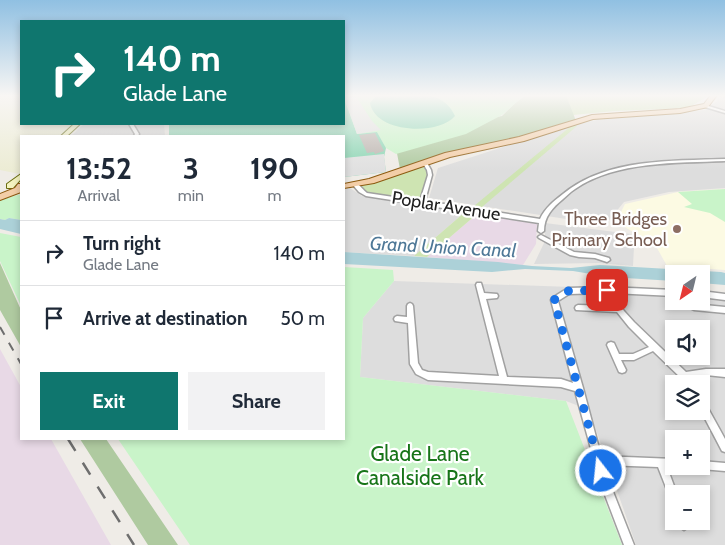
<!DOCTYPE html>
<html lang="en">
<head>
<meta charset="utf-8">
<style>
	body { margin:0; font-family:Cabin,sans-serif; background:#f2f2f3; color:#1f2937; height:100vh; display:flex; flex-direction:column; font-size:19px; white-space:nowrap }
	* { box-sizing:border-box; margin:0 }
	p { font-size:16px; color:#747a83 }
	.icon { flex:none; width:28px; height:28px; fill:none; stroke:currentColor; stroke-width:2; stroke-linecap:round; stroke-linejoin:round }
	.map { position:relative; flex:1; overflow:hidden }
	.drawer { position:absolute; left:20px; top:135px; width:325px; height:305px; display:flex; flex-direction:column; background:#fff; border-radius:0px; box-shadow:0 2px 8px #0003 }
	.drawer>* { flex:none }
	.top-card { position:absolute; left:20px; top:20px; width:325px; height:105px; border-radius:0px; box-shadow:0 2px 8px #0003; background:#0f766e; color:#fff; overflow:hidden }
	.needle { width:32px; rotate:215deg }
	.tools { position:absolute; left:665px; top:265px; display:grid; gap:10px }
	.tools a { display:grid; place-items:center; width:45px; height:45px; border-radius:0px; background:#fff; box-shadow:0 2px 8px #0003; font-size:25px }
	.pin { position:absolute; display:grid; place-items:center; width:42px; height:42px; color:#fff; margin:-21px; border-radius:10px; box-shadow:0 2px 8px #0006 }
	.me { position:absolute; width:55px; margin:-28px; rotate:344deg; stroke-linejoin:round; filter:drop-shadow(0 0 4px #0008) }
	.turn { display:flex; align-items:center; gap:18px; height:105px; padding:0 20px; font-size:22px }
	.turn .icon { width:65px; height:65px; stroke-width:2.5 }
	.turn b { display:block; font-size:35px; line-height:42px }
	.eta { display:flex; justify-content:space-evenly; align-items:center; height:85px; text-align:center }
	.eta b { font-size:30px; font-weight:800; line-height:35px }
	.primary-button { display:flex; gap:10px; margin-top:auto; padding:10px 20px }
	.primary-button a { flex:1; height:58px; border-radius:0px; background:#0f766e; color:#fff; font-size:20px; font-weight:800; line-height:58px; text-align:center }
	.primary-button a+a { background:#f2f2f3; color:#1f2937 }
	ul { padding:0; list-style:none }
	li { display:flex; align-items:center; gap:15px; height:65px; padding:0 20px; border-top:1px solid #e0e1e3 }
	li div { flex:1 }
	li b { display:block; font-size:19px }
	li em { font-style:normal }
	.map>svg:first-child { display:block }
</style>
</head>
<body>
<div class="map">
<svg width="725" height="545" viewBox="0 0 725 545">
	<rect width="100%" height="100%" fill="#efece7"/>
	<path fill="#ddd" fill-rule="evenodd" d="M 725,95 L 725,188 L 669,192 L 624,202 L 605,225 L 429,198 L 438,168 L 565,127 L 597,120 L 705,110 Z
		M 84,124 L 164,124 L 165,136 L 71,136 Z
		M 350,188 L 362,196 L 465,212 L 414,256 L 344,252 L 344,189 Z
		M 545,223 L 631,234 L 634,247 L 633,266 L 599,263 L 534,264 L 545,241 Z
		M 394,281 L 600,288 L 674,296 L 674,301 L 701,301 L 701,299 L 725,301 L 725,545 L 636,545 L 589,410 L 566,401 L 360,377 L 363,318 ZM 674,329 L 701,329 L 701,356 L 674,356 ZM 674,384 L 701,384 L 701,411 L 674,411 ZM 674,439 L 701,439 L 701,466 L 674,466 ZM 674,494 L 701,494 L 701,521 L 674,521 Z"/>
	<path fill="#e8d9e6" d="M 477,214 L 537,224 L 536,244 L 523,265 L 427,257 Z
		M 0,349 L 21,387 L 21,439 L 51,439 L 111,545 L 0,545 Z"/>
	<path fill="#fcfae3" d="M 725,189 L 725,270 L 667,266 L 657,248 L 646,243 L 640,236 L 616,222 L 625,204 L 678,192 Z"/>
	<path fill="#ececd4" d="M 0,95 L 21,95 L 21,124 L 73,124 L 59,136 L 21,136 L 20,174 L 0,170 Z"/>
	<path fill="#cee4b2" d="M 566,95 L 704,95 L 708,96 L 688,108 L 615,111 L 573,115 Z
		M 575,125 L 577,126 L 482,207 L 474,206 L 571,126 Z
		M 424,162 L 429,170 L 422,202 L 366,194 L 356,185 Z
		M 465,212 L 477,214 L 427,257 L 414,256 Z"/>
	<path fill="#afcaa0" d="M 526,95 L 566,95 L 576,121 L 550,130 L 445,154 L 400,169 L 396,148 L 452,125 L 502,116 L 514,104 Z
		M 0,263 L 21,310 L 21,347 L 0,310 Z
		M 80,439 L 106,439 L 178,545 L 148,545 Z"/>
	<path fill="#c9f4c9" d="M 344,95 L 525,95 L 502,115 L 466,134 L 396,154 L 386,148 L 377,132 L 357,134 Z
		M 725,189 L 725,222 L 710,213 L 684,207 L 692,204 L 678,192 Z
		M 21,194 L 21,220 L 9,218 L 5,220 L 0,219 L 0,200 Z
		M 0,233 L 21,237 L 21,306 L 0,261 Z
		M 344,267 L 393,270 L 394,281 L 363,318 L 360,377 L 566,401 L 622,545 L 190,545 L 118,439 L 344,439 Z"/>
	<path fill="#8dd6b5" d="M 377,95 C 404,95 442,86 455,116 C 438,136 375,133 370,103 Z
		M 344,98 L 357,134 L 377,132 L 386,148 L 384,157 L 386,172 L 344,177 L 344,136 L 169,136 L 169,124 L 344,124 Z"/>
	<path fill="#e0e0e0" d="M 344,95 L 355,95 L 372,121 L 381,130 L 357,134 Z
		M 384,154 L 386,172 L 344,177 L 344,158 Z"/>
	<path fill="#acd1d8" d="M 9,218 L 21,220 L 21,234 L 0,229 L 0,219 L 5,220 Z
		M 344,252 L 498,262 L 532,266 L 571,268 L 600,265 L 721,272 L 725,273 L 725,285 L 701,283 L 701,274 L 674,274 L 674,281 L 609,277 L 573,271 L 525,269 L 492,272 L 344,264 Z"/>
	<path fill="#bcb5b0" d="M 375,133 L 384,151 L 375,154 L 374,152 L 367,153 L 359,135 Z"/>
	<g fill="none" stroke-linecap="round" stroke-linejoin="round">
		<defs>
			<path id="minor" d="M 705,105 L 725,111 L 725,113 L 705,107 Z
				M 129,124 L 133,124 L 139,134 L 138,136 L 134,136 L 135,134 Z
				M 725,159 L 725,161 C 677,163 616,161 575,189 C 570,192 567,196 563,199 C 552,208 544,217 544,231 L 541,233 L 538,231 L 539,223 L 366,196 L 359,192 L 353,185 L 356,183 C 360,185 363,190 367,193 L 420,201 L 428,175 L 427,170 L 422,162 L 424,161 L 426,161 L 431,170 L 432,175 L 425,201 L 540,219 C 545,208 554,201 563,194 C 607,158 671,161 725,159 Z
				M 541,235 L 574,252 L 595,254 L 609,258 L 610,260 L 607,262 L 595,258 L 579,257 L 570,255 L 539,238 L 538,237 L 539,236 Z
				M 477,283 L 481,283 L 484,293 L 497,294 L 498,296 L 497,298 L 486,299 L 507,377 L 561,379 L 573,383 L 551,300 L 552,298 L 568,288 L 607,287 L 674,290 L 674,296 L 612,293 L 624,311 L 634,322 L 686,372 L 706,369 L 725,369 L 725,377 L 706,375 L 690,379 L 693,384 L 685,384 L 682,379 L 653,351 L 634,360 L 621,360 L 626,370 L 625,372 L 622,373 L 619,372 L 607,345 L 608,343 L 611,342 L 614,343 L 619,354 L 633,354 L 649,347 L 629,327 L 617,312 L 576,310 L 575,308 L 576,306 L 578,305 L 613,306 L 605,293 L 569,294 L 558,301 L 583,388 L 601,456 L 674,459 L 674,466 L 677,466 L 674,467 L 667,467 L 677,494 L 674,494 L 674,502 L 671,500 L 658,467 L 604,465 L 605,471 L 604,474 L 601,475 L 598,474 L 575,391 L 561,387 L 428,380 L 416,374 L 410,364 L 408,323 L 395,321 L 394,319 L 395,317 L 397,316 L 407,317 L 407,306 L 408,304 L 410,303 L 412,304 L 413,306 L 418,363 L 422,370 L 428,372 L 499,376 L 476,285 Z
				M 701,291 L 725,294 L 725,300 L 701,297 Z
				M 694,304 L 725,307 L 725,313 L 694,310 L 692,309 L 691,307 L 692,305 Z
				M 701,400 L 704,401 L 725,439 L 725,452 L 722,451 L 701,411 Z
				M 701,461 L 725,463 L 725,471 L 701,469 L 698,468 L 697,466 L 701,466 Z
				M 605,477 L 608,479 L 634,545 L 624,545 L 600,482 L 602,479 Z
				M 678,521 L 688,521 L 689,525 L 687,528 L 684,530 L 681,528 Z"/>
			<path id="secondary" d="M 74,124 L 80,124 L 67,136 L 61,136 Z
				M 21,174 L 21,179 L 13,188 L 7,188 L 7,184 Z"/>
			<path id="primary" d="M 711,95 L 717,95 L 708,107 L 680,113 L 593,119 L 524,141 L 450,157 L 374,183 L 344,188 L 344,184 L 369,179 L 445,153 L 519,137 L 592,115 L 680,109 L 704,104 Z
				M 18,184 L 21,184 L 21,192 L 0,200 L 0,194 L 15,188 Z"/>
		</defs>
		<use href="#minor" stroke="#a1a1a1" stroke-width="3"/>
		<use href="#secondary" stroke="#6a6d10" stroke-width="2"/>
		<use href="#primary" stroke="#8c5a0f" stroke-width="2"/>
		<use href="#minor" fill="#fff" fill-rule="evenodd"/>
		<use href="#secondary" fill="#f4f3c0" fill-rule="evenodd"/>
		<use href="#primary" fill="#f3cea8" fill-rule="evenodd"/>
		<path stroke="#6e6e6e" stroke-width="2" stroke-dasharray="9 9" stroke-linecap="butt" d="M 0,327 L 21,364"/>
		<path stroke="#6e6e6e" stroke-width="2.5" stroke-dasharray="14 14" stroke-linecap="butt" d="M 68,439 L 134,545"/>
	</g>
	<linearGradient id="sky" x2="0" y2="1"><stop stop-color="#90c0e2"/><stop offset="0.56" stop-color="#f8f6f4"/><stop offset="1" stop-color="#f8f6f4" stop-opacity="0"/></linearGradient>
	<rect width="725" height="171" fill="url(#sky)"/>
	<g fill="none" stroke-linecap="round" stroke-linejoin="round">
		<path stroke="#1a73e8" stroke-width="9" stroke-dasharray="0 16.2" d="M 601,471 L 554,300 L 568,291 L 607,290"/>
	</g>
	<circle fill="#8d6e63" stroke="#fff" stroke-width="2" cx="677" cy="229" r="5"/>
	<g text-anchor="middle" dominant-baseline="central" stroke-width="4.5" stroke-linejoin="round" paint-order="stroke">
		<g font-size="18" fill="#202020" stroke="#fff">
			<text transform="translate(446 206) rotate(9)">Poplar Avenue</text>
		</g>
		<g font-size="18" fill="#785e54" stroke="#fff" text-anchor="end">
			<text x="667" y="219">Three Bridges<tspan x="667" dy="21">Primary School</tspan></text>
		</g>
		<g font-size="19" font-style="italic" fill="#4e7897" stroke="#fff">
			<text transform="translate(443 247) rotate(3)">Grand Union Canal</text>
		</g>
		<g font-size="21" fill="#177418" stroke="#fff">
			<text x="420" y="453">Glade Lane<tspan x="420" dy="24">Canalside Park</tspan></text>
		</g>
	</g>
</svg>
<div class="tools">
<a><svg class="needle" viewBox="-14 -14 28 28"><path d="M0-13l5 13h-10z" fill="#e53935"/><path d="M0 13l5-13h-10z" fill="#747a83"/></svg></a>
<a><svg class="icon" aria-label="sound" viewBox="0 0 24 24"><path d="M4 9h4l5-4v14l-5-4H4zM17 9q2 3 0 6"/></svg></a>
<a><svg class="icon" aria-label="layers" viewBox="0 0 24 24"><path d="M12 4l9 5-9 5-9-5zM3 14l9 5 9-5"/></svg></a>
<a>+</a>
<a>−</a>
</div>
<div class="pin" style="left:607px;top:290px;background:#d93025"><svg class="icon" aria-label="arrive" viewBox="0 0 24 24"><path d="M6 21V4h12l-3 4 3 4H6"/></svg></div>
<svg class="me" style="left:601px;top:471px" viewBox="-20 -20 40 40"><circle r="17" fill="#1a73e8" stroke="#fff" stroke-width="3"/><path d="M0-11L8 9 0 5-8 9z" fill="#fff"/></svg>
<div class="top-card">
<div class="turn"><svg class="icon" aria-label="right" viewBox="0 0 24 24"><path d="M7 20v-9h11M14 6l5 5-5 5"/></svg><div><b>140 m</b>Glade Lane</div></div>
</div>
<section class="drawer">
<div class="eta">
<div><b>13:52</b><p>Arrival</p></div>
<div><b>3</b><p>min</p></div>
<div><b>190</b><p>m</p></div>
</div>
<ul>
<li><svg class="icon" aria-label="right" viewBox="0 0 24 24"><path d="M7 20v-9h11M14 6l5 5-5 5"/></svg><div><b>Turn right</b><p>Glade Lane</p></div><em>140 m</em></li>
<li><svg class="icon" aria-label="arrive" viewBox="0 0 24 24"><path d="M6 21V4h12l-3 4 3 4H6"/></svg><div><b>Arrive at destination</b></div><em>50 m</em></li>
</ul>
<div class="primary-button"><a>Exit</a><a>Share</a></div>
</section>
</div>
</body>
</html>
